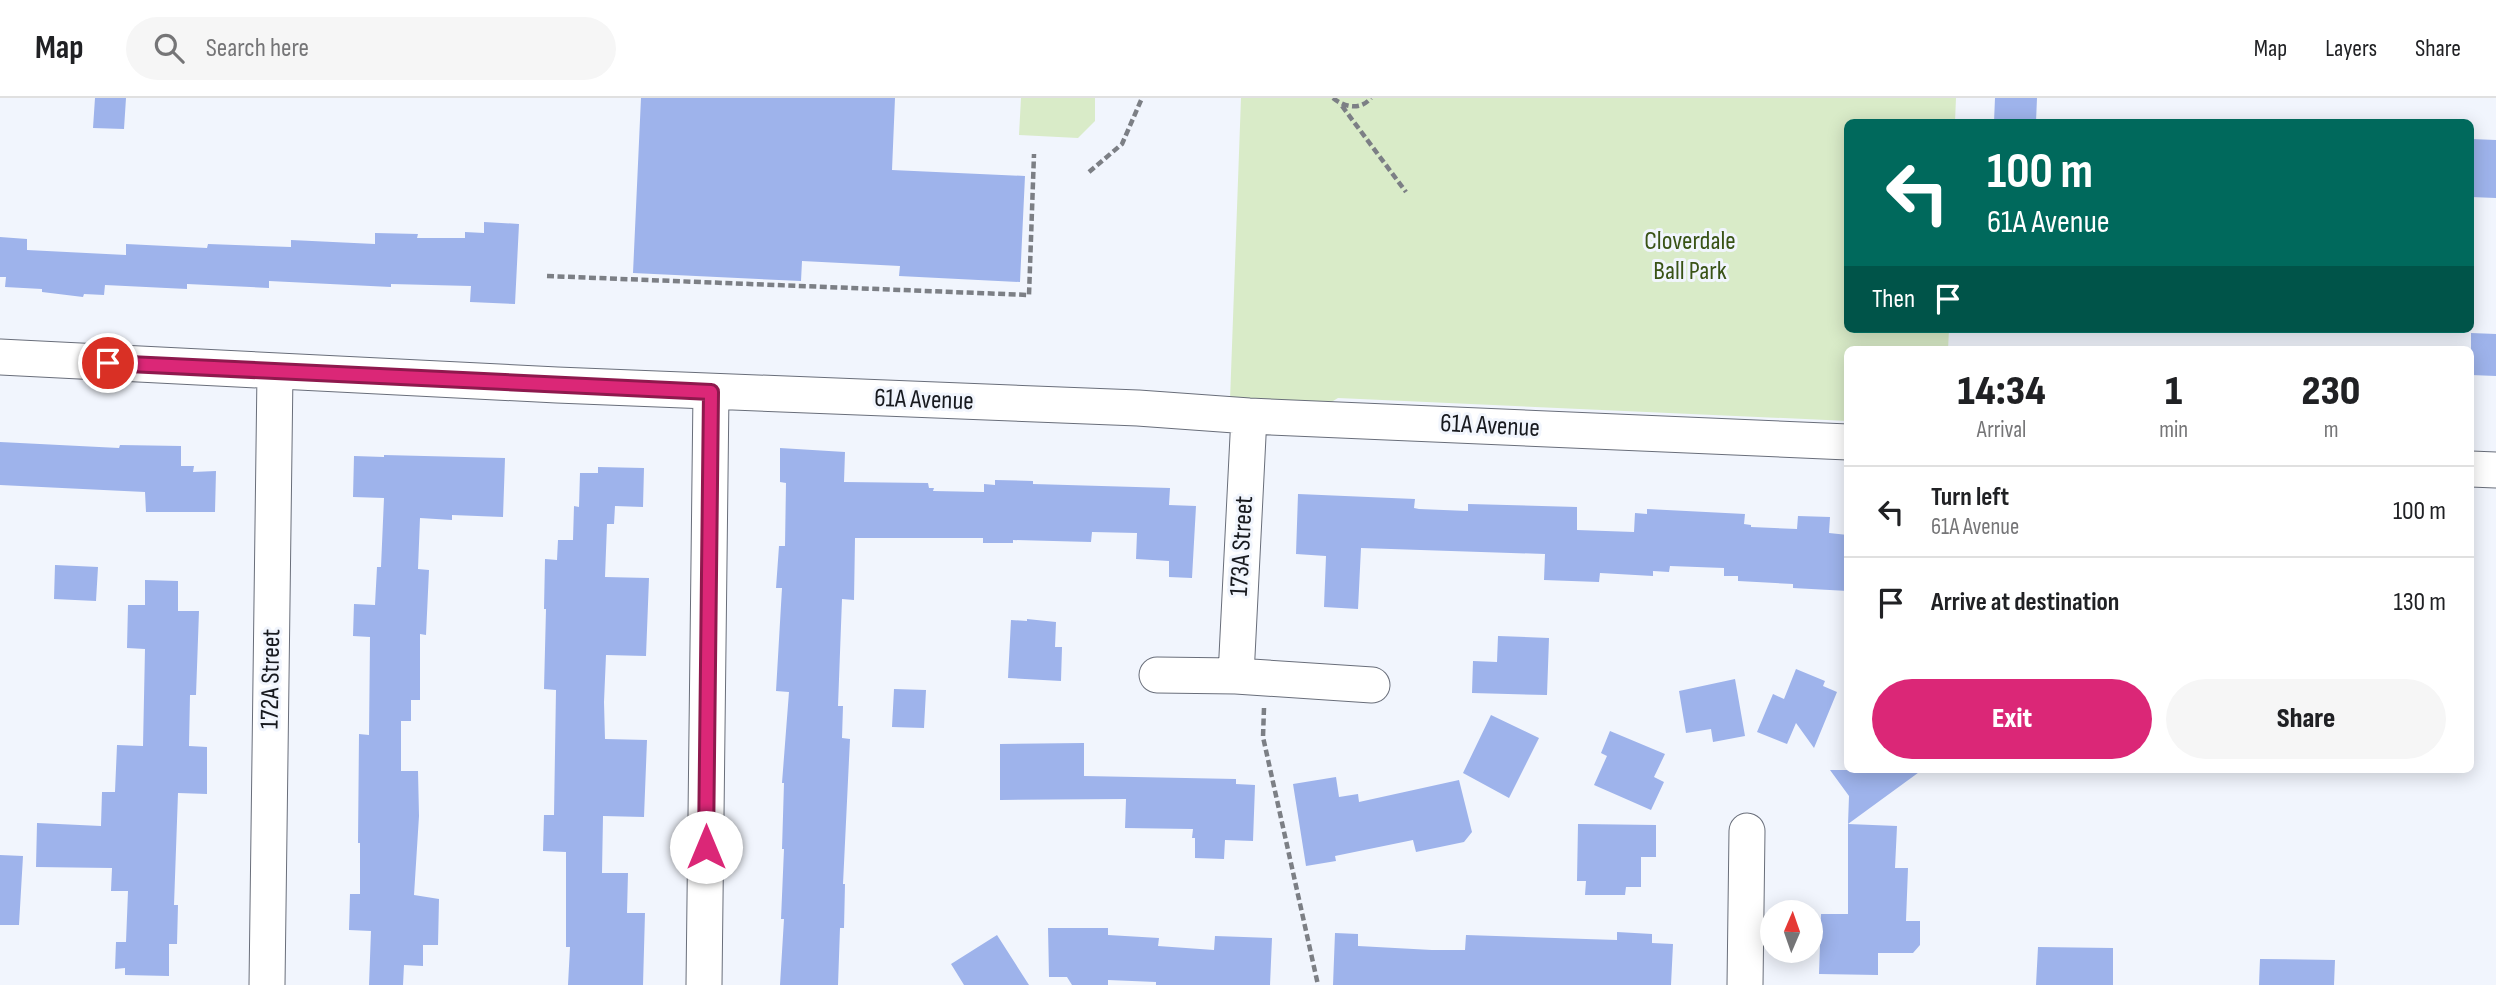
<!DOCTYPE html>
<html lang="en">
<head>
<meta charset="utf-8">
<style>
	body { margin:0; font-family:"Sofia Sans Condensed",sans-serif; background:#f6f6f6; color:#202124; height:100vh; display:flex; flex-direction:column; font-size:26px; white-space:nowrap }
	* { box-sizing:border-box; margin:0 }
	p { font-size:23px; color:#757577 }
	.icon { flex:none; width:38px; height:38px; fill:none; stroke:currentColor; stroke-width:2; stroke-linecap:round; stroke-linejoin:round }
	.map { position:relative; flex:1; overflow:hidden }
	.sheet { position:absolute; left:1844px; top:248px; width:630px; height:427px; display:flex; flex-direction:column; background:#fff; border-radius:10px; box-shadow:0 4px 18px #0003 }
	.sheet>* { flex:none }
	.top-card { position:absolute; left:1844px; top:21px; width:630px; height:214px; border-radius:10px; box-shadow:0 4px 18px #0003; background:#00695c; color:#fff; overflow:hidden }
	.needle { width:46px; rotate:2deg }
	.controls { position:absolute; left:1760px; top:802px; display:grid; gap:14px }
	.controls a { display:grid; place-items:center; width:63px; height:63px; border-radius:50%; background:#fff; box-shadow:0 4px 18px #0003; font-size:35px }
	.pin { position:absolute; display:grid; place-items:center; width:60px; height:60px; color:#fff; margin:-30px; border:4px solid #fff; border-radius:50%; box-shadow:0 2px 7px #0007 }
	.me { position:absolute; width:77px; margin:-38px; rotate:0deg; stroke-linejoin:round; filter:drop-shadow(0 0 5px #0008) }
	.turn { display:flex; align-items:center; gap:24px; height:147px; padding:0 28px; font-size:32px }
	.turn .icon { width:91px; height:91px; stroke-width:2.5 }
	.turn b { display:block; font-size:49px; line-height:60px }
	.then { display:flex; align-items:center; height:66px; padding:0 28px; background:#0003; gap:14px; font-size:26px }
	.eta { display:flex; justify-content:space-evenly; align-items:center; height:119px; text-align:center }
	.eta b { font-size:42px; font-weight:800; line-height:49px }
	.primary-button { display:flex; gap:14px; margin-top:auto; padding:14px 28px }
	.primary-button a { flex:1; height:80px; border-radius:42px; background:#db2777; color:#fff; font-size:28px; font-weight:800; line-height:80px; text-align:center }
	.primary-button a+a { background:#f6f6f6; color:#202124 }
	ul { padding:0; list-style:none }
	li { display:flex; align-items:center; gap:21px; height:91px; padding:0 28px; border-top:2px solid #e0e0e0 }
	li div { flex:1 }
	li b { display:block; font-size:26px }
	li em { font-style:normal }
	header { display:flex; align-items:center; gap:42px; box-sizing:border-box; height:98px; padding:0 35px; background:#fff; border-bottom:2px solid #e0e0e0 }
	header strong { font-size:33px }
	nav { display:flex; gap:38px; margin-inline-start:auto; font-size:24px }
	.search { width:490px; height:63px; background:#f6f6f6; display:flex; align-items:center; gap:18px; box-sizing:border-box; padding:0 24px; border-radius:38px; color:#757577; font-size:26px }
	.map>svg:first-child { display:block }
</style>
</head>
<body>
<header>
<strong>Map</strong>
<div class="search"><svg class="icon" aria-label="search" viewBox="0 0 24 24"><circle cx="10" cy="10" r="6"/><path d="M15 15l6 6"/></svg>Search here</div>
<nav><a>Map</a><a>Layers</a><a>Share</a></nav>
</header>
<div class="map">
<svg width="2496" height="887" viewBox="0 0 2496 887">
	<rect width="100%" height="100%" fill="#f1f5fd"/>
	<path fill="#d9ebc8" d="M 1021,0 L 1095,0 L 1095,23 L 1078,40 L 1019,37 Z
		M 1241,0 L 1956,0 L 1955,24 L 1848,24 L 1848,231 L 1949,231 L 1948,252 L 1848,252 L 1848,323 L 1338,300 L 1328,306 L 1230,303 Z"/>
	<path fill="#9eb3eb" d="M 95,0 L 126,0 L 124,31 L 93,30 Z
		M 641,0 L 895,0 L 892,72 L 1025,78 L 1020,184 L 899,178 L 900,168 L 802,163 L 801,183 L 633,175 Z
		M 1995,0 L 2037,0 L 2036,24 L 1994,24 Z
		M 2471,41 L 2496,42 L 2496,100 L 2471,99 Z
		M 484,124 L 519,126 L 515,206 L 470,204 L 471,188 L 391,186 L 391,189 L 269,183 L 269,190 L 187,186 L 187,191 L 105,187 L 104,197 L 84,196 L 83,199 L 42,194 L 42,191 L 5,189 L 6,179 L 0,179 L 0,139 L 27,141 L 27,152 L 126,157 L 126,146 L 207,150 L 208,146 L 291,149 L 291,142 L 375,146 L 375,135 L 418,136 L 417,140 L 465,140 L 465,134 L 484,135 Z
		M 2471,235 L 2496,236 L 2496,278 L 2471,277 Z
		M 0,344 L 119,350 L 120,347 L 181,348 L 181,368 L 194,368 L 193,374 L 216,373 L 215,414 L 146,414 L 145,394 L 0,387 Z
		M 780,350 L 845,354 L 844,384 L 928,385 L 929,390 L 934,390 L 933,393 L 984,394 L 984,386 L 995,387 L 995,382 L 1033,383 L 1033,386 L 1170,390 L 1169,407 L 1196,408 L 1192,480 L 1169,479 L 1169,463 L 1136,461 L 1137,435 L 1092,434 L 1091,444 L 1013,442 L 1013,445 L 983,445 L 983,440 L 855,440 L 854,502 L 842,501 L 838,608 L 843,608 L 842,640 L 850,641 L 843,786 L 845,786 L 844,830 L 840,830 L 838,887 L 780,887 L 784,821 L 781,821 L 784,751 L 782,751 L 784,685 L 782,685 L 789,594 L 776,593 L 782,490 L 776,490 L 779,448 L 785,448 L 786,385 L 780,384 Z
		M 384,357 L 505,360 L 503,419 L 452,417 L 452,422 L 420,420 L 418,471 L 429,472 L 426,537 L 420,536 L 420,602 L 411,602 L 411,623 L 401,623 L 401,673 L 418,673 L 419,718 L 414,797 L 439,801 L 438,847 L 423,847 L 423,868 L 404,867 L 403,887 L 369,887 L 371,833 L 349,832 L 350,796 L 360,796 L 360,745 L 358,745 L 359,636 L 369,637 L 370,539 L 353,538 L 354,506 L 375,507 L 377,469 L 381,469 L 384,400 L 353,399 L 354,358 L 384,359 Z
		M 598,369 L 644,370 L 643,409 L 615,408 L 614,426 L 607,426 L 605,479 L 649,480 L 646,558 L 606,557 L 604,604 L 605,641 L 647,642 L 644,719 L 603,718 L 602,775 L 628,775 L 627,815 L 645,815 L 643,887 L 568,887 L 570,849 L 566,849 L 566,754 L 543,753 L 544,717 L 554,717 L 556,592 L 544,591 L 546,511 L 544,511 L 545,461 L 557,462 L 558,442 L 573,442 L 574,408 L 579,409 L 580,375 L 598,375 Z
		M 1298,396 L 1415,401 L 1414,410 L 1419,411 L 1468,413 L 1468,406 L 1577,409 L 1577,432 L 1634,434 L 1635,415 L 1647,416 L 1647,411 L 1745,416 L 1744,426 L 1751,427 L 1751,429 L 1797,431 L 1798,418 L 1830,419 L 1829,435 L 1848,437 L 1848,493 L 1793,490 L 1793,486 L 1738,483 L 1738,478 L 1724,478 L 1724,470 L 1670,468 L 1669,474 L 1653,473 L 1653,478 L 1600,475 L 1599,484 L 1544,482 L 1545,456 L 1361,450 L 1358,511 L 1324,509 L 1326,458 L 1296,456 Z
		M 55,467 L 98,469 L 96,503 L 54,501 Z
		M 145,482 L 178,483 L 178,513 L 199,513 L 196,597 L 190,597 L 189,648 L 207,649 L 207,696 L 178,695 L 174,807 L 178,807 L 177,846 L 169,846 L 169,878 L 125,877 L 125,870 L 115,871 L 116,844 L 126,844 L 128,793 L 111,793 L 112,770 L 36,769 L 37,725 L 101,728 L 102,694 L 115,694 L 117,647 L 143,648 L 145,551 L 127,550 L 128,507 L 145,507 Z
		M 1027,521 L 1056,524 L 1055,549 L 1062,549 L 1061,583 L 1008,580 L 1011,522 L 1027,523 Z
		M 1498,538 L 1549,540 L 1547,597 L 1472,595 L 1473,563 L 1497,564 Z
		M 1796,571 L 1825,583 L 1823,588 L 1837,594 L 1814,650 L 1796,625 L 1787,646 L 1757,634 L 1773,596 L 1784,601 Z
		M 1735,581 L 1745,638 L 1713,644 L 1711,631 L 1686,635 L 1679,593 Z
		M 894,591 L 926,592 L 924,630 L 892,629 Z
		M 1491,617 L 1539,640 L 1509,700 L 1463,675 Z
		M 1610,633 L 1665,656 L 1654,679 L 1664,684 L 1651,712 L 1594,687 L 1607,658 L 1601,655 Z
		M 1084,645 L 1084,678 L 1236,681 L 1236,686 L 1255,687 L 1253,743 L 1225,742 L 1224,761 L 1195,760 L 1195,740 L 1192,740 L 1193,731 L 1125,730 L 1126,701 L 1000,702 L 1000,646 Z
		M 1830,672 L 1922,672 L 1848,726 L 1849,698 Z
		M 1336,679 L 1339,699 L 1358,696 L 1359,704 L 1459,682 L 1472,734 L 1464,744 L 1416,754 L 1413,742 L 1335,758 L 1336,763 L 1306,768 L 1293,686 Z
		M 1578,726 L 1656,727 L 1656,759 L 1641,759 L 1641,789 L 1626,789 L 1625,797 L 1585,797 L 1586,783 L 1577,783 Z
		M 1848,726 L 1897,728 L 1895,770 L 1908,770 L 1906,823 L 1920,823 L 1920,847 L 1913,855 L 1878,855 L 1878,877 L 1819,876 L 1821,816 L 1848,816 Z
		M 0,757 L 23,758 L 19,827 L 0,827 Z
		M 1048,830 L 1108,830 L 1108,837 L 1159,840 L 1158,848 L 1214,852 L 1215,838 L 1272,840 L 1270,887 L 1156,887 L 1156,884 L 1108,882 L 1108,887 L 1072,887 L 1067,879 L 1049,879 Z
		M 1617,834 L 1652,836 L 1652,845 L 1673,846 L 1671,887 L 1333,887 L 1335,835 L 1358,836 L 1358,848 L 1432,852 L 1465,852 L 1466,837 L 1617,842 Z
		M 997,837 L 1029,887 L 964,887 L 951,866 Z
		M 2038,849 L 2113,850 L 2113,887 L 2036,887 Z
		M 2260,861 L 2335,862 L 2334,887 L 2259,887 Z"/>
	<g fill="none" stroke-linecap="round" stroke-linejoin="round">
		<defs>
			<path id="street" d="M 0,259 L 557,287 L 1138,310 L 1249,318 L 1848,344
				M 2471,371 L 2496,372
				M 1157,577 L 1236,578 L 1372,587
				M 1236,578 L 1249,318
				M 267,887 L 275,274
				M 704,887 L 711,294
				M 1745,887 L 1747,733"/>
		</defs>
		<use href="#street" stroke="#696e7a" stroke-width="37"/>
		<path stroke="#7c7f85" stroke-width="4.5" stroke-dasharray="7 3.5" stroke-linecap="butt" d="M 1333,0 C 1344,9 1360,13 1371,0
			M 1342,8 L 1406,94
			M 1089,74 L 1122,46 L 1142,0
			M 547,178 L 1029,197 L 1034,56
			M 1264,610 L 1263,639 L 1318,887"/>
		<use href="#street" stroke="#fff" stroke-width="35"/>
	</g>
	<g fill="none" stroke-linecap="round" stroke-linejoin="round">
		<defs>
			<path id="route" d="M 108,265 L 711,294 L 706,749"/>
		</defs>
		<use href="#route" stroke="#8e194d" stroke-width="18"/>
		<use href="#route" stroke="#db2777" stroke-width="12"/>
	</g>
	<g text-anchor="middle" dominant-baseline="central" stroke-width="6" stroke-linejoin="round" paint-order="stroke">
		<g font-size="26" fill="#395316" stroke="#f1f5fd">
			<text x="1690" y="143">Cloverdale<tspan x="1690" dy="30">Ball Park</tspan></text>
		</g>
		<g font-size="26" fill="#17191e" stroke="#f1f5fd">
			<text transform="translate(924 302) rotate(2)">61A Avenue</text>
			<text transform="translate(1490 328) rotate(3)">61A Avenue</text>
			<text transform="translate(1242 448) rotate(-87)">173A Street</text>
			<text transform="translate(271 581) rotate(-89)">172A Street</text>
		</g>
	</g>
</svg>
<div class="controls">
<a><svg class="needle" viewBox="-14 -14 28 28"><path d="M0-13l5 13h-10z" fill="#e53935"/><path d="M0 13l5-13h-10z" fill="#757577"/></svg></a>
</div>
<div class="pin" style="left:108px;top:265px;background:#d93025"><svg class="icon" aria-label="arrive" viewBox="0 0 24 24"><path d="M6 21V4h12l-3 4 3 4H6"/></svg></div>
<svg class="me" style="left:706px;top:749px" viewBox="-20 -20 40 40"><circle r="19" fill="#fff"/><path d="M0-13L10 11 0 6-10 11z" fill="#db2777"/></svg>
<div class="top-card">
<div class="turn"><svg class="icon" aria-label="left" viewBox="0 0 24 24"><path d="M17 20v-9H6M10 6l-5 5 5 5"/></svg><div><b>100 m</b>61A Avenue</div></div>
<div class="then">Then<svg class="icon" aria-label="arrive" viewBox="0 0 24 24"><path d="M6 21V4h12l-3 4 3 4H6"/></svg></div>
</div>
<section class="sheet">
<div class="eta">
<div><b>14:34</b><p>Arrival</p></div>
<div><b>1</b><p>min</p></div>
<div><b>230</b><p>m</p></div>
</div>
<ul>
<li><svg class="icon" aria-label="left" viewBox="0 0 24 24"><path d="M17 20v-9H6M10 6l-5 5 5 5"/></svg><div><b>Turn left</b><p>61A Avenue</p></div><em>100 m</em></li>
<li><svg class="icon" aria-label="arrive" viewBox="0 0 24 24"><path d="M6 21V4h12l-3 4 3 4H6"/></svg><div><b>Arrive at destination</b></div><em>130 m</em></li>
</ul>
<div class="primary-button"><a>Exit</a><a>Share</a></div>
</section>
</div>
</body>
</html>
